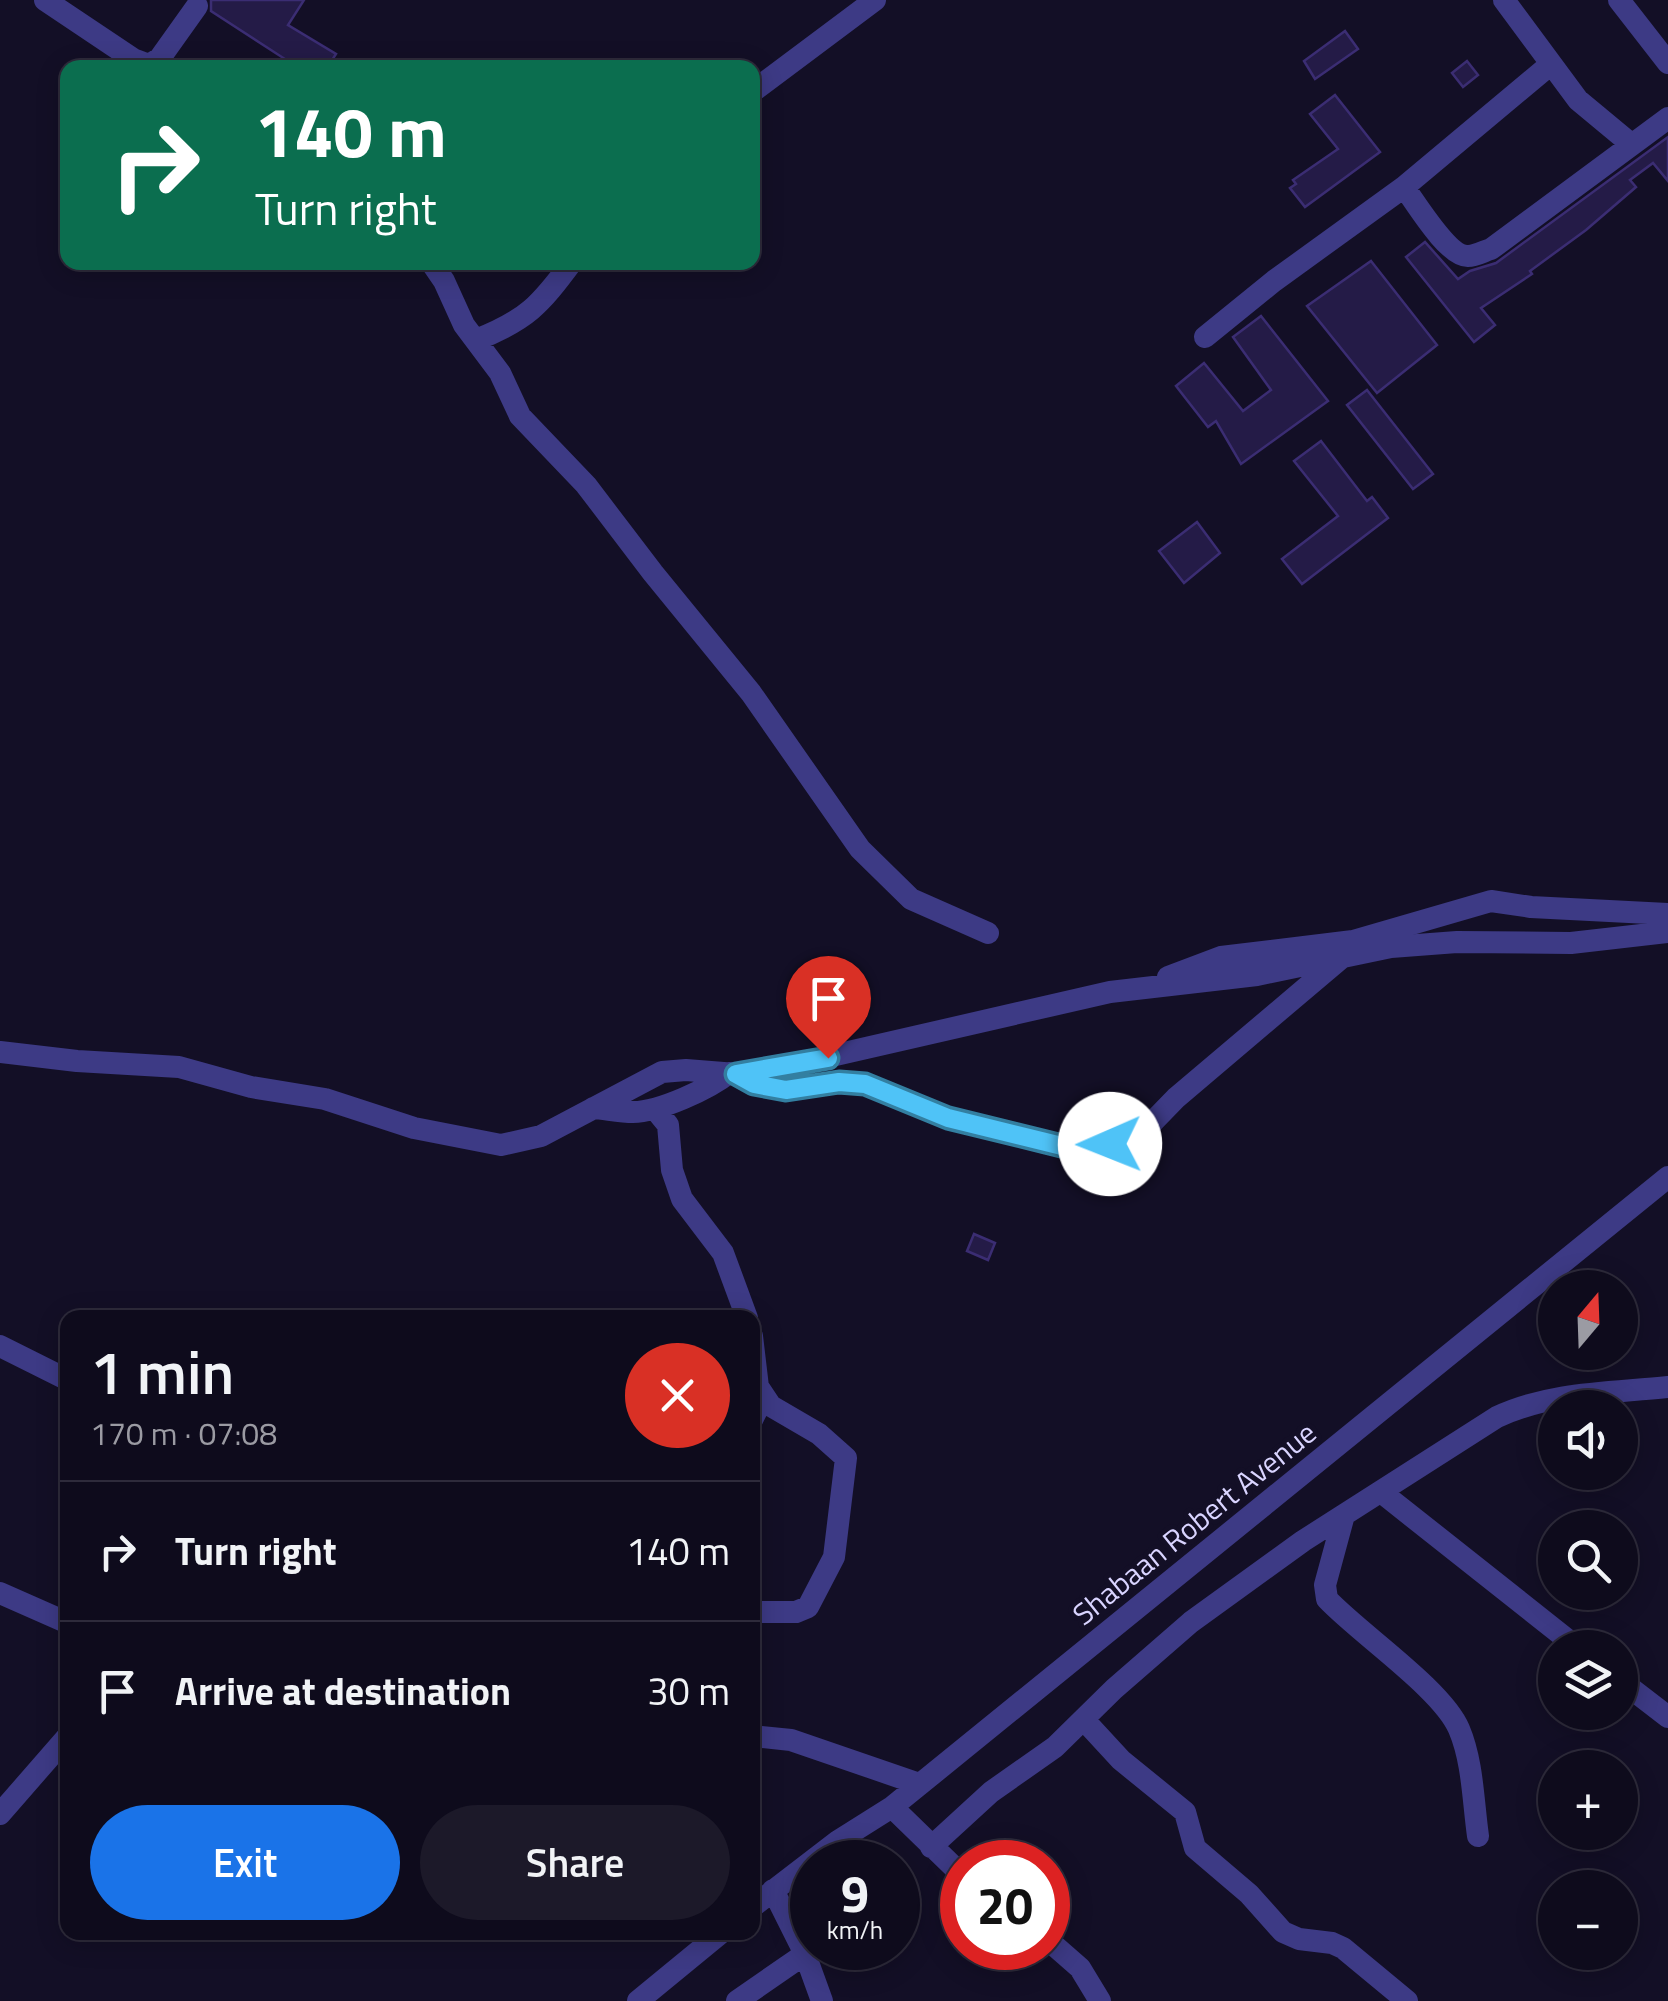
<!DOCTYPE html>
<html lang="en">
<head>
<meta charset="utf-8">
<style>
	body { margin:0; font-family:"Titillium Web",sans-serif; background:#1c1929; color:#f1f3f6; height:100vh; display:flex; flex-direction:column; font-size:38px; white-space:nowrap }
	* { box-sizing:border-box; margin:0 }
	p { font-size:32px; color:#9b9ba3 }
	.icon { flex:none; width:55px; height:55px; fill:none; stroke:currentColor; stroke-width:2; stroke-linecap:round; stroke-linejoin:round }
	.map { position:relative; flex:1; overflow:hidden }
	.details { position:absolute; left:60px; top:1310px; width:700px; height:630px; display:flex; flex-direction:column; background:#0e0b1c; border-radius:20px; box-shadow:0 5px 25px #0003,0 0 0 2px #2e2b3b }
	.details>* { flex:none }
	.banner { position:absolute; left:60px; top:60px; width:700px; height:210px; border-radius:20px; box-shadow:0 5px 25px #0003,0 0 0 2px #2e2b3b; background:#0b6e4f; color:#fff; overflow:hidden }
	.needle { width:65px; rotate:19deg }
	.buttons { position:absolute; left:1538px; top:1270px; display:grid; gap:20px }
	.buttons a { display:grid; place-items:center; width:100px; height:100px; border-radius:50%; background:#0e0b1c; box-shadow:0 5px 25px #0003,0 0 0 2px #2e2b3b; font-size:50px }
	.speed { position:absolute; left:790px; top:1840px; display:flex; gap:20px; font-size:50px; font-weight:700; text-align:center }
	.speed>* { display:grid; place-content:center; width:130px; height:130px; border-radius:50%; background:#0e0b1c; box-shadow:0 5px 25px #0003,0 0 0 2px #2e2b3b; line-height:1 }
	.speed small { font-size:25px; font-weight:400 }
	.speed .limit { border:15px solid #d22; background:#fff; color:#111 }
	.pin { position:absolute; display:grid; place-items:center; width:85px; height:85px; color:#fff; margin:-102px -42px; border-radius:50% 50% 50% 0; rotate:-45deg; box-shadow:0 0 10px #0007 }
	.pin .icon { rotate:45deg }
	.me { position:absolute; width:110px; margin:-55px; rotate:269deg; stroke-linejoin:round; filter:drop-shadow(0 0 8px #0008) }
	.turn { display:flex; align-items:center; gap:35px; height:210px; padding:0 30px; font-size:45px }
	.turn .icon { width:130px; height:130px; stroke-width:2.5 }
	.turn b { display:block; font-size:70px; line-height:85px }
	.round { display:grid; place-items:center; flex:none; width:105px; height:105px; border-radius:52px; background:#1c1929 }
	.head { display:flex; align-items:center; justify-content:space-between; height:170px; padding:0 30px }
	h1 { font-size:60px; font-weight:600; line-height:75px }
	.primary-button { display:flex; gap:20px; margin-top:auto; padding:20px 30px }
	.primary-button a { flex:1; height:115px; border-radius:60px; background:#1a73e8; color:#fff; font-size:40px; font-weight:600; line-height:115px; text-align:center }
	.primary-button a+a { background:#1c1929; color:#f1f3f6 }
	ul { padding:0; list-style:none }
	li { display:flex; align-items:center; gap:30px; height:140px; padding:0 30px; border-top:2px solid #2e2b3b }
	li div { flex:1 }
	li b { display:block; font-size:38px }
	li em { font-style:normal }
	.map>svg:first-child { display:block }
</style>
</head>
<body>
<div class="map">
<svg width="1668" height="2001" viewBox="0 0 1668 2001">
	<rect width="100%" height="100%" fill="#130f26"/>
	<path fill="#241b47" stroke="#3b2d73" stroke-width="2.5" d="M 211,0 L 304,0 L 288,25 L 336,54 L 327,68 L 283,68 L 288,61 L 211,11 Z
		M 1345,31 L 1358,49 L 1315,79 L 1304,61 Z
		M 1467,61 L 1478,75 L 1463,87 L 1452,73 Z
		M 1335,95 L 1380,152 L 1305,207 L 1290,188 L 1296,184 L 1293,180 L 1338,149 L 1310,114 Z
		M 1668,137 L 1668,181 L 1653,163 L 1630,180 L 1636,187 L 1586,230 L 1530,271 L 1532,274 L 1481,308 L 1495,325 L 1474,342 L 1406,257 L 1425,242 L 1458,279 L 1470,271 L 1496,263 Z
		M 1371,261 L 1437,345 L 1377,393 L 1307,306 Z
		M 1261,316 L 1328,401 L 1241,464 L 1216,421 L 1208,427 L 1176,386 L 1204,363 L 1243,411 L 1271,390 L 1233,337 Z
		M 1367,390 L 1433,474 L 1413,489 L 1347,405 Z
		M 1321,441 L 1367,501 L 1372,497 L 1388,518 L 1302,584 L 1282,559 L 1338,516 L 1294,461 Z
		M 1197,522 L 1220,553 L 1184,583 L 1159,551 Z
		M 974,1234 L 995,1243 L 988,1260 L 967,1251 Z"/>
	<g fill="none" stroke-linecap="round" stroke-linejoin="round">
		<path stroke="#3d3a85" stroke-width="22" d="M 45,0 L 133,59 L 149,65 L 160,58 L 197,6
			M 1504,0 L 1578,100 L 1631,144
			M 1619,0 L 1668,63
			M 752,92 L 875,0
			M 1404,187 C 1416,203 1448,257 1468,256 C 1476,256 1484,251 1491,249 L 1668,118
			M 431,262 L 444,281 L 464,325 L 500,373 L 520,416 L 586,485 L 653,573 L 751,693 L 860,849 L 911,899 L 988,933
			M 1205,337 L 1274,281 L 1404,187 L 1551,64
			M 476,340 C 527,320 540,305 572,262
			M 1168,977 L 1221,957 L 1353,941 L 1491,901 L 1531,907 L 1668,914
			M 0,1052 L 77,1061 L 179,1067 L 251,1087 L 325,1099 L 414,1128 L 501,1145 L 541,1136 L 662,1072 L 686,1070 L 736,1074 L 805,1062 L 1110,992 L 1257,975 L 1391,947 L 1457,942 L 1571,943 L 1668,932
			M 736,1074 L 754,1084 L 786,1089 L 839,1083 L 865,1084 L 948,1118 L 1066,1147 L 1087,1148 L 1109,1144 L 1142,1133 L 1176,1098 L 1340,959
			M 593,1108 C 606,1109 620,1112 633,1112 C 659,1112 709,1089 729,1073
			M 655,1109 L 668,1125 L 672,1170 L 682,1199 L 723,1253 L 747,1318
			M 752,1336 L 760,1404 L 752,1420
			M 0,1346 L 68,1380
			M 1381,1492 L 1578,1648
			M 1344,1515 L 1325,1585 L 1327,1599 C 1360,1634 1442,1689 1459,1729 C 1473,1762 1473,1801 1478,1836
			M 0,1593 L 68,1623
			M 752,1612 L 796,1612 L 808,1607 L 834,1557 L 846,1458 L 819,1434 L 771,1406 L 759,1388
			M 1620,1680 L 1668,1717
			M 1085,1721 L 1121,1760 L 1185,1812 L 1195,1848 L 1249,1894 L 1283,1932 L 1299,1939 L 1332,1943 L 1343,1948 L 1407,2001
			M 752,1736 L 791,1740 L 919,1784
			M 892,1807 L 962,1875
			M 0,1814 L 68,1736
			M 931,1847 L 991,1792 L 1055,1747 L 1114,1689 L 1191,1622 L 1303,1541 L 1497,1417 C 1550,1392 1611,1393 1668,1387
			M 773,1890 L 805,1954 L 822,2001
			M 752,1907 L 838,1841 L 892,1807 L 1668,1177
			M 1048,1940 L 1080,1968 L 1100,2001
			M 638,2001 L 722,1932
			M 737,2001 L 805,1954"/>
	</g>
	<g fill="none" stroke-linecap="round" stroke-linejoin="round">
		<defs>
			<path id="route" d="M 828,1058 L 736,1074 L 754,1084 L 786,1090 L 839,1082 L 865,1084 L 948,1118 L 1066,1147 L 1088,1148 L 1110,1144"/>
		</defs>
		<use href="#route" stroke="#337fa1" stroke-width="25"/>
		<use href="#route" stroke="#4fc3f7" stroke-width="18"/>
	</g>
	<g text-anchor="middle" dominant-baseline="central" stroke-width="10" stroke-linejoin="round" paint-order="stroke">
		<g font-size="30" fill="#d9d4ff" stroke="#130f26">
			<text transform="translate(1194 1523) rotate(-39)">Shabaan Robert Avenue</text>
		</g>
	</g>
</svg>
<div class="buttons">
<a><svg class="needle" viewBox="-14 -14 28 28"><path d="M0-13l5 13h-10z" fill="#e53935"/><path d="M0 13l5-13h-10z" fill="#9b9ba3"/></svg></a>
<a><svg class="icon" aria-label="sound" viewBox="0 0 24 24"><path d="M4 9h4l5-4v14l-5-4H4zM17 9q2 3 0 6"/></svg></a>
<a><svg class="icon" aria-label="search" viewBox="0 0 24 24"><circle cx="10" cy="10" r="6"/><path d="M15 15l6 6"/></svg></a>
<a><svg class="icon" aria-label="layers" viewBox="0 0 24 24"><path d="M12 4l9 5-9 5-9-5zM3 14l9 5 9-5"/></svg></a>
<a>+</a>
<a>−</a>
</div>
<div class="speed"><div>9<small>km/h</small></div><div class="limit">20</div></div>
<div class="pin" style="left:828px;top:1058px;background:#d93025"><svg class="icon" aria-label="arrive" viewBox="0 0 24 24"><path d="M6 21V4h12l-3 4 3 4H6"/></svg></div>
<svg class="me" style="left:1110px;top:1144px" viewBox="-20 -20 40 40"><circle r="19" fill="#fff"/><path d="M0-13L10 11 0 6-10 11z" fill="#4fc3f7"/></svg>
<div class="banner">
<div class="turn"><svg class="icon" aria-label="right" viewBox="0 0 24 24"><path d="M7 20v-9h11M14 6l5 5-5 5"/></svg><div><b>140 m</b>Turn right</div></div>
</div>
<section class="details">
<div class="head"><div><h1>1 min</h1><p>170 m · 07:08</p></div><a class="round" style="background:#d93025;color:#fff"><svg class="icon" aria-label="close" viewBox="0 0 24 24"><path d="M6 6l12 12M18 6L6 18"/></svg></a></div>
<ul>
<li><svg class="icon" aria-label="right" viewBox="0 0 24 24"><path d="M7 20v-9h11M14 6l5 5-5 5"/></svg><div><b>Turn right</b></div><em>140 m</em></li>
<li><svg class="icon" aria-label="arrive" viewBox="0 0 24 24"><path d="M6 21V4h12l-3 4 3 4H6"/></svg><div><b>Arrive at destination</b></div><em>30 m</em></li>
</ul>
<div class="primary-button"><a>Exit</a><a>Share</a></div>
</section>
</div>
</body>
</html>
